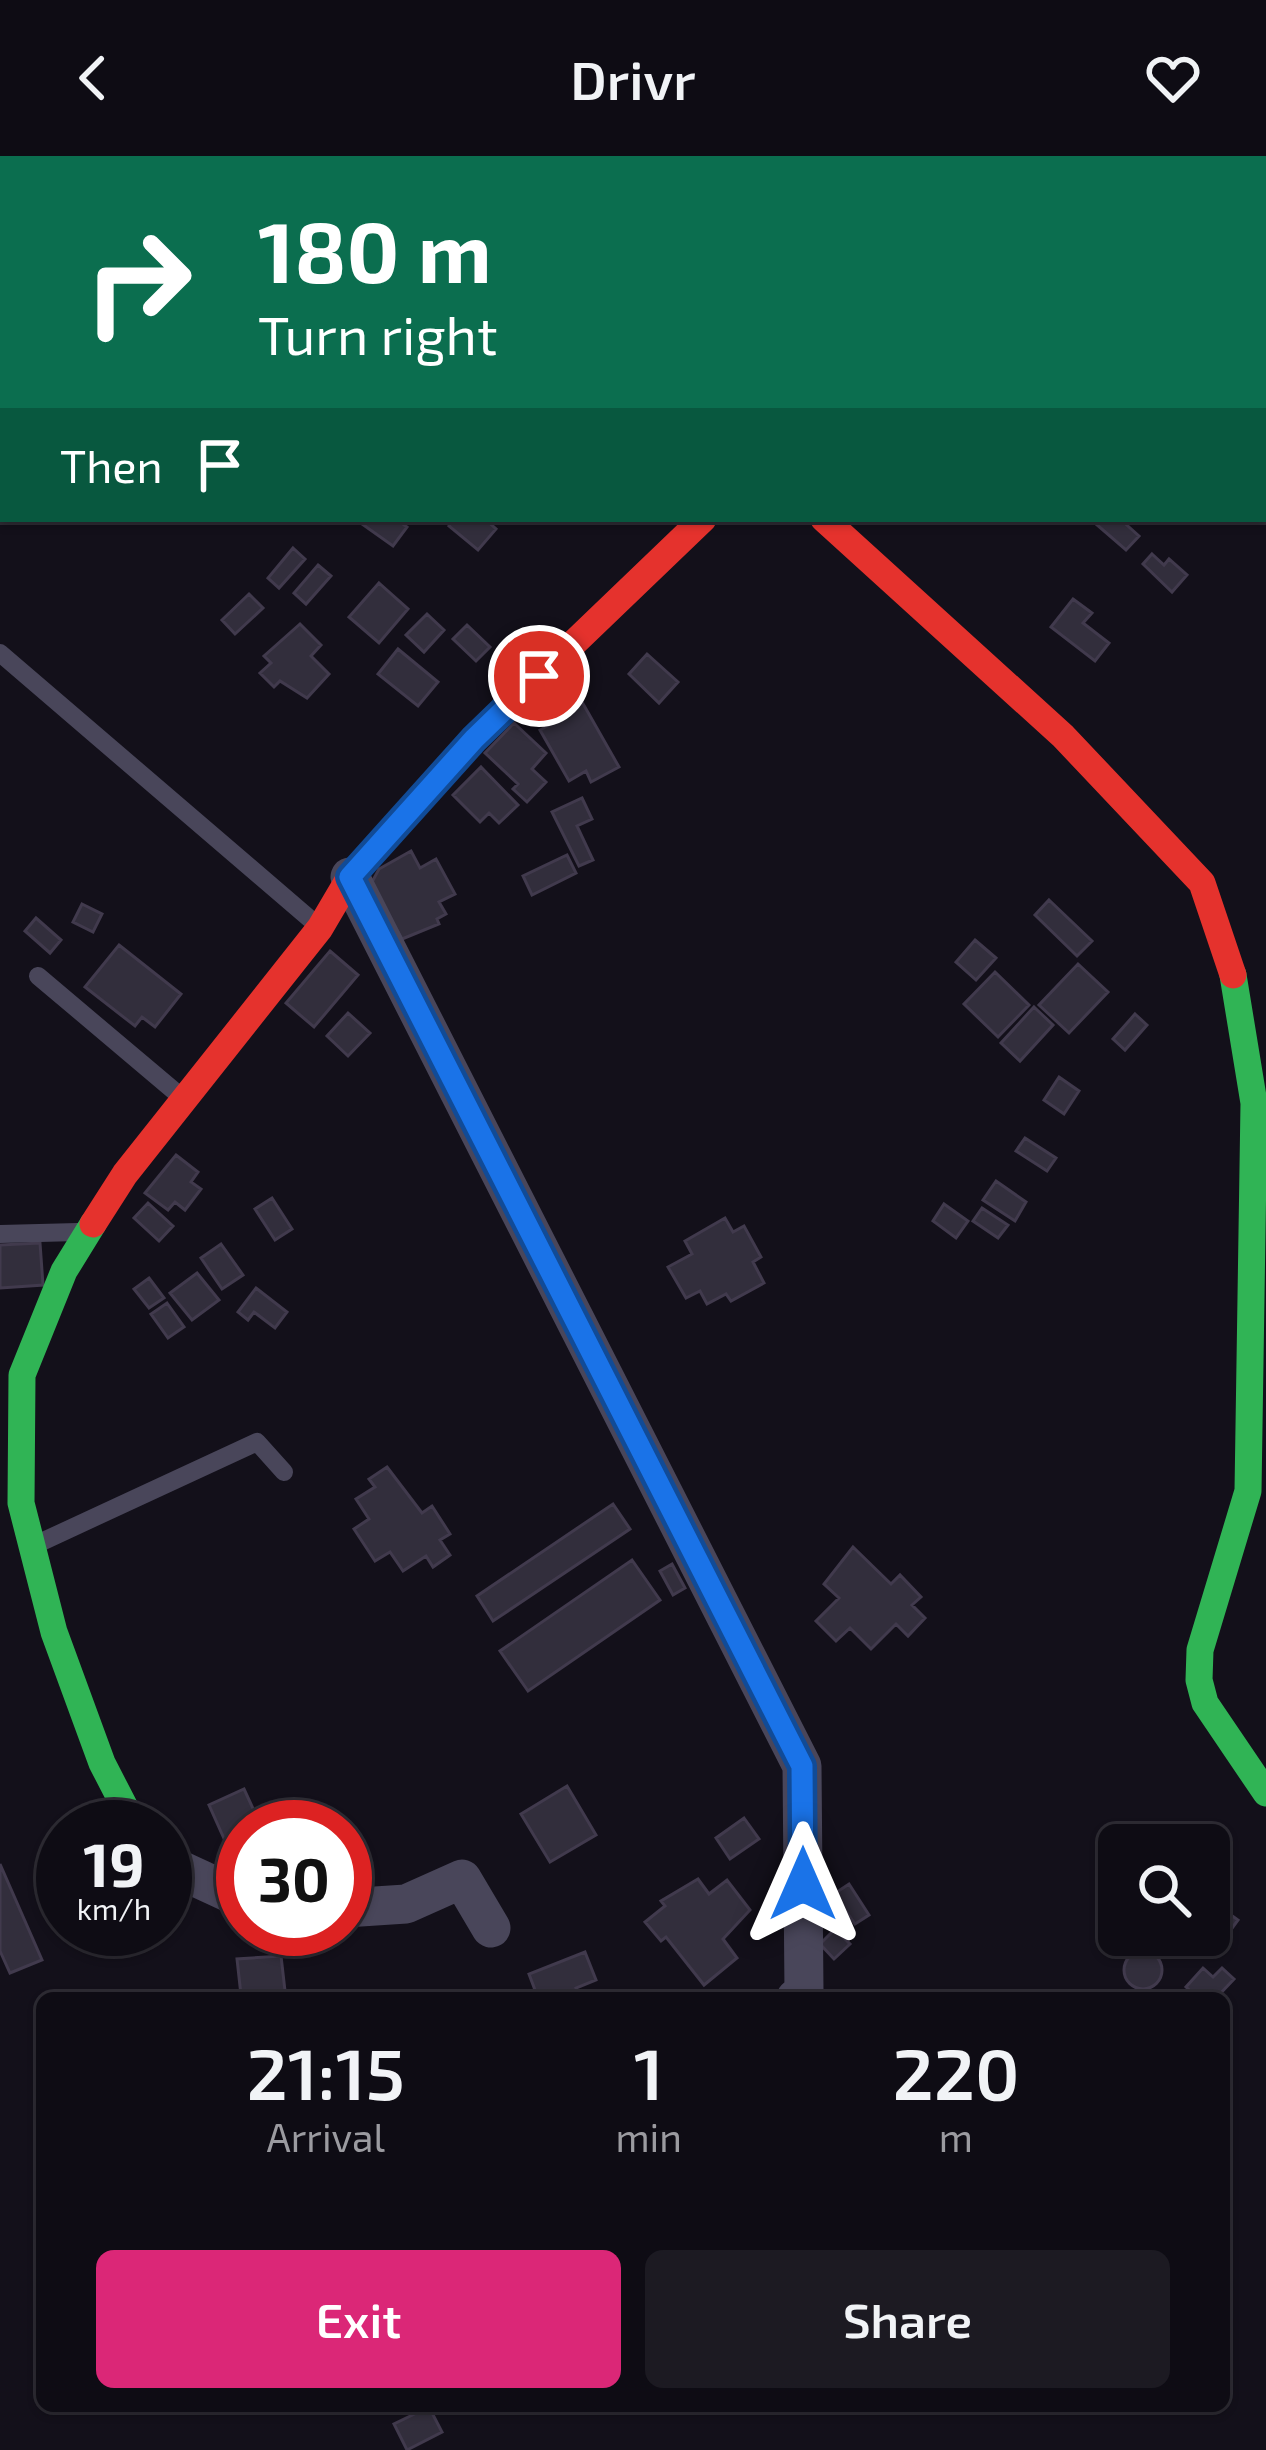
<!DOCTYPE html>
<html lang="en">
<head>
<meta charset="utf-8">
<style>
	body { margin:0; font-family:"Exo 2",sans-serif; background:#1c1a22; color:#f1f3f6; height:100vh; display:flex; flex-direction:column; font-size:45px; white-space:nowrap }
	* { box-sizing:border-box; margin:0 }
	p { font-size:39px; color:#9b9ba0 }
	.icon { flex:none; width:66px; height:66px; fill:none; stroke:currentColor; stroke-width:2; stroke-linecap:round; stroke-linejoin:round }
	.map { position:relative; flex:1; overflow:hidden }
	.sheet { position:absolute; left:36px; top:1836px; width:1194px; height:420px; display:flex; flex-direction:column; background:#0e0c14; border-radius:18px; box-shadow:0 3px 9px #0004,0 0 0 3px #2e2c34 }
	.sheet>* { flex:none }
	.top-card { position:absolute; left:0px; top:0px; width:1266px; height:366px; box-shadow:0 3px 9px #0004,0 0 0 3px #2e2c34; background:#0b6e4f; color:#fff; overflow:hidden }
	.buttons { position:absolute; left:1098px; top:1668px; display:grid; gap:24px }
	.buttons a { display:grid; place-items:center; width:132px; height:132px; border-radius:18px; background:#0e0c14; box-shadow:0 3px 9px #0004,0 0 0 3px #2e2c34; font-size:60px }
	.speed { position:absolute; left:36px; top:1644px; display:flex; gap:24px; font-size:60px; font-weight:700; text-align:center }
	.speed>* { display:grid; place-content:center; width:156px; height:156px; border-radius:50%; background:#0e0c14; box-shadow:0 3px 9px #0004,0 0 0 3px #2e2c34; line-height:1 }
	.speed small { font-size:30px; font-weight:400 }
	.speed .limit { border:18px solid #d22; background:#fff; color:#111 }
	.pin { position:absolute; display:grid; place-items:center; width:102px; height:102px; color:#fff; margin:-51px; border:6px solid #fff; border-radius:50%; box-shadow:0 3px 12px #0007 }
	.me { position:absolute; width:132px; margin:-66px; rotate:0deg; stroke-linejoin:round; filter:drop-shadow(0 0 9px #0008) }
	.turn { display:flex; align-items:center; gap:42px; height:252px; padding:0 60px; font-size:54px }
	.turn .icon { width:156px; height:156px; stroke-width:2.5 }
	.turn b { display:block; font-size:84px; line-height:102px }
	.then { display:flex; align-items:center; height:114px; padding:0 60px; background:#0003; gap:24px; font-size:45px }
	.eta { display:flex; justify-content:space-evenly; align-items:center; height:204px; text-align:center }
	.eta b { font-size:72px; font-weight:600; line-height:84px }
	.primary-button { display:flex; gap:24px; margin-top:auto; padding:24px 60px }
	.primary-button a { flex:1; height:138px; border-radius:18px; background:#db2777; color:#fff; font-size:48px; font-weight:600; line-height:138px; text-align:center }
	.primary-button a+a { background:#1c1a22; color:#f1f3f6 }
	header { display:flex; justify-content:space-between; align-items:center; height:156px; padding:0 60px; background:#0e0c14; font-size:54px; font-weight:600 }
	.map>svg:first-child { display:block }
</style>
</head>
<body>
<header><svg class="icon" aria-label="back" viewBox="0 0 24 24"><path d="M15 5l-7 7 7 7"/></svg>Drivr<svg class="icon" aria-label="heart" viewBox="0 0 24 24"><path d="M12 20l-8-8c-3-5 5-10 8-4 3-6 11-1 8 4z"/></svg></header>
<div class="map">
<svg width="1266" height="2294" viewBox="0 0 1266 2294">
	<rect width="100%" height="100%" fill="#13101a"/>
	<path fill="#322e3c" stroke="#413a4d" stroke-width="3" d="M 355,363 L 396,363 L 407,371 L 393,390 Z
		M 454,363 L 485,363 L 496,373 L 478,394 L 449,370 Z
		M 1100,363 L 1120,363 L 1139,380 L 1126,394 L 1096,368 Z
		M 293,392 L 305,403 L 279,432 L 268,422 Z
		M 1152,398 L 1164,409 L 1169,403 L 1187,419 L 1172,436 L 1143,408 Z
		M 318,409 L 331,420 L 306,448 L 294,437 Z
		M 379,427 L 408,453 L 379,487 L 349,461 Z
		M 249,438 L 263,452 L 235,478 L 222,464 Z
		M 1073,443 L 1092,457 L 1083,467 L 1109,487 L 1095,505 L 1051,471 Z
		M 427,458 L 444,474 L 424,496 L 406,479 Z
		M 300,468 L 321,489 L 311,500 L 329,518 L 307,542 L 280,525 L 274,531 L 260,517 L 271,507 L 264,500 Z
		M 467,469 L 490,491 L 476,505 L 453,483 Z
		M 398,493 L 438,526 L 418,550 L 378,518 Z
		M 647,498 L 678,526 L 659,547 L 629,518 Z
		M 569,523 L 619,611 L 591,626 L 586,615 L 569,625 L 540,574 L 557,565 L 542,539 Z
		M 514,567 L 546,597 L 532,613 L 546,626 L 527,646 L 513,633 L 518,628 L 485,597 Z
		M 481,611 L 518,649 L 499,667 L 489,657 L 480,666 L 453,639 Z
		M 582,642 L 592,663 L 577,670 L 593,704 L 579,710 L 552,656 Z
		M 411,695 L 420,712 L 436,703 L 455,738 L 439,746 L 446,758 L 437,763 L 439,768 L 402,783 L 371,728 L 379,713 Z
		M 567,699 L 576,717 L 532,739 L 523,720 Z
		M 1049,744 L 1092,785 L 1077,800 L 1035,759 Z
		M 82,748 L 102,758 L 93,776 L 73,766 Z
		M 36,762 L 61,784 L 50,797 L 25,775 Z
		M 975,784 L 996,802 L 976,824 L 956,806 Z
		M 119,789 L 181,838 L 155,871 L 142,861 L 135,870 L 85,831 Z
		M 330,795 L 358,819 L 314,871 L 286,847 Z
		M 1078,808 L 1108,836 L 1069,877 L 1039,849 Z
		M 995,816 L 1029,849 L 998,881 L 964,848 Z
		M 1034,851 L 1053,869 L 1020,905 L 1001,887 Z
		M 348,857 L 370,877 L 348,900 L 327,880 Z
		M 1135,858 L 1147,869 L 1125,894 L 1113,883 Z
		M 1059,921 L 1079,935 L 1064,958 L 1044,944 Z
		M 1025,982 L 1056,1002 L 1047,1015 L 1016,995 Z
		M 176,999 L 198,1016 L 191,1026 L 201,1033 L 185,1054 L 175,1046 L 168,1054 L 145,1037 Z
		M 996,1025 L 1026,1046 L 1015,1065 L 983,1044 Z
		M 272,1042 L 292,1073 L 275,1084 L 255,1053 Z
		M 148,1047 L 173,1070 L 159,1085 L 134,1062 Z
		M 944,1048 L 968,1065 L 956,1082 L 933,1065 Z
		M 982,1052 L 1008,1069 L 998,1082 L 973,1065 Z
		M 725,1062 L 733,1076 L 744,1070 L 761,1101 L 753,1106 L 764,1127 L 731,1145 L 726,1138 L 707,1148 L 700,1135 L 686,1142 L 668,1111 L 692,1098 L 685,1085 Z
		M 40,1087 L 43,1129 L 0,1132 L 0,1089 Z
		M 221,1088 L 243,1119 L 222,1133 L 201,1102 Z
		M 197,1117 L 219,1144 L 192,1164 L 170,1137 Z
		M 149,1122 L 164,1142 L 149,1152 L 134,1133 Z
		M 256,1132 L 287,1156 L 275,1172 L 254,1156 L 248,1164 L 238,1156 Z
		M 167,1147 L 184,1171 L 168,1182 L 151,1158 Z
		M 387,1311 L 422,1357 L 432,1350 L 450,1378 L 440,1384 L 450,1399 L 433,1411 L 426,1400 L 403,1415 L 390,1396 L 375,1405 L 354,1373 L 369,1363 L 356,1343 L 375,1331 L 369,1323 Z
		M 613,1348 L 630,1373 L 493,1465 L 477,1440 Z
		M 853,1391 L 891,1428 L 900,1419 L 921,1441 L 912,1449 L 925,1462 L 908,1480 L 896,1468 L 871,1493 L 850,1472 L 836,1485 L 816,1465 L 839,1442 L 824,1428 Z
		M 632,1404 L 660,1444 L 528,1535 L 500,1495 Z
		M 672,1408 L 685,1432 L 673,1439 L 660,1415 Z
		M 567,1630 L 596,1679 L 550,1706 L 521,1658 Z
		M 244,1633 L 261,1670 L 243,1671 L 243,1679 L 226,1687 L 209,1649 Z
		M 744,1662 L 759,1683 L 730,1703 L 716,1682 Z
		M 0,1708 L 42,1804 L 10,1817 L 0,1795 Z
		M 698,1723 L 709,1738 L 727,1724 L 750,1754 L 723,1783 L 737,1802 L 704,1829 L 666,1781 L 661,1785 L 645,1766 L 665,1750 L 661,1745 Z
		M 849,1728 L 869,1759 L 855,1768 L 834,1738 Z
		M 1209,1743 L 1238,1764 L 1222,1786 L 1209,1777 Z
		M 835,1773 L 850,1788 L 834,1803 L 820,1788 Z
		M1124 1814a19 19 0 1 1 38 0a19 19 0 1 1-38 0Z
		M 585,1796 L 596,1824 L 576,1832 L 580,1842 L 538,1842 L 529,1818 Z
		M 281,1800 L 285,1835 L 241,1839 L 237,1803 Z
		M 1203,1812 L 1213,1821 L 1222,1812 L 1234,1823 L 1216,1842 L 1198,1842 L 1186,1831 Z
		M 429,2251 L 442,2276 L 407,2294 L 394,2268 Z"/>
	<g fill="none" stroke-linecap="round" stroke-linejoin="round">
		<path stroke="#4e5766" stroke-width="8" stroke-dasharray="6 9" stroke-linecap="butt" d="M 1131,3 L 1133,0"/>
		<path stroke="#49465a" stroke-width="18" d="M 0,497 L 317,769
			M 38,820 L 179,939
			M 0,1078 L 78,1076
			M 37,1388 L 257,1286 L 284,1316"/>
		<path stroke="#49465a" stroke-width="39" d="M 598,3 L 599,0
			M 350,721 L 802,1610 L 804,1836 L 796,1842
			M 165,1707 L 243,1743
			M 345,1752 L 406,1748 L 462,1723 L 491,1772"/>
		<path stroke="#30b455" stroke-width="27" d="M 1233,819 L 1254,947 L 1248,1335 L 1200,1494 L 1199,1524 L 1205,1547 L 1266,1637
			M 93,1068 L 64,1115 L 22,1219 L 21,1347 L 54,1476 L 102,1607 L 135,1671"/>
		<path stroke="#e5322d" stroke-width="27" d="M 824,363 L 1063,580 L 1202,727 L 1233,819
			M 93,1068 L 125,1018 L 320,772 L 350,721 L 474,583 L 703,363"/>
	</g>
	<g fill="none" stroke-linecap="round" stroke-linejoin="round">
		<defs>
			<path id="route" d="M 539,520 L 474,583 L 350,721 L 802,1610 L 803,1728"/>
		</defs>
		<use href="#route" stroke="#114b97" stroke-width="30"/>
		<use href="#route" stroke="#1a73e8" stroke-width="21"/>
	</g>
</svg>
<div class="buttons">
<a><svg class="icon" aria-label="search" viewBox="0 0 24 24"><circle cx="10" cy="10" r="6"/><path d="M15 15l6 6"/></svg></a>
</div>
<div class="speed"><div>19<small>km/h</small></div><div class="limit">30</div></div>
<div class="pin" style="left:539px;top:520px;background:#d93025"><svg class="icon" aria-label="arrive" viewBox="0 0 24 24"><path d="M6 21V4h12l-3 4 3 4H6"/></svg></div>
<svg class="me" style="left:803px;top:1728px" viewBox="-20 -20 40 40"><path d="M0-17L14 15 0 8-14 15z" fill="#1a73e8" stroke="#fff" stroke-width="4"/></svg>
<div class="top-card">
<div class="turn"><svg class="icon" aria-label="right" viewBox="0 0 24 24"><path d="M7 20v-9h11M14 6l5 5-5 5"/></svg><div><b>180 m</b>Turn right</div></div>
<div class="then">Then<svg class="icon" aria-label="arrive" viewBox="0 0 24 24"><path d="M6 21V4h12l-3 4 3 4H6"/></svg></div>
</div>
<section class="sheet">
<div class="eta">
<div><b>21:15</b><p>Arrival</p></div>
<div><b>1</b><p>min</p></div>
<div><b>220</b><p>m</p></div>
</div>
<div class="primary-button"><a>Exit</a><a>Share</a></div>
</section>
</div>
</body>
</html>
